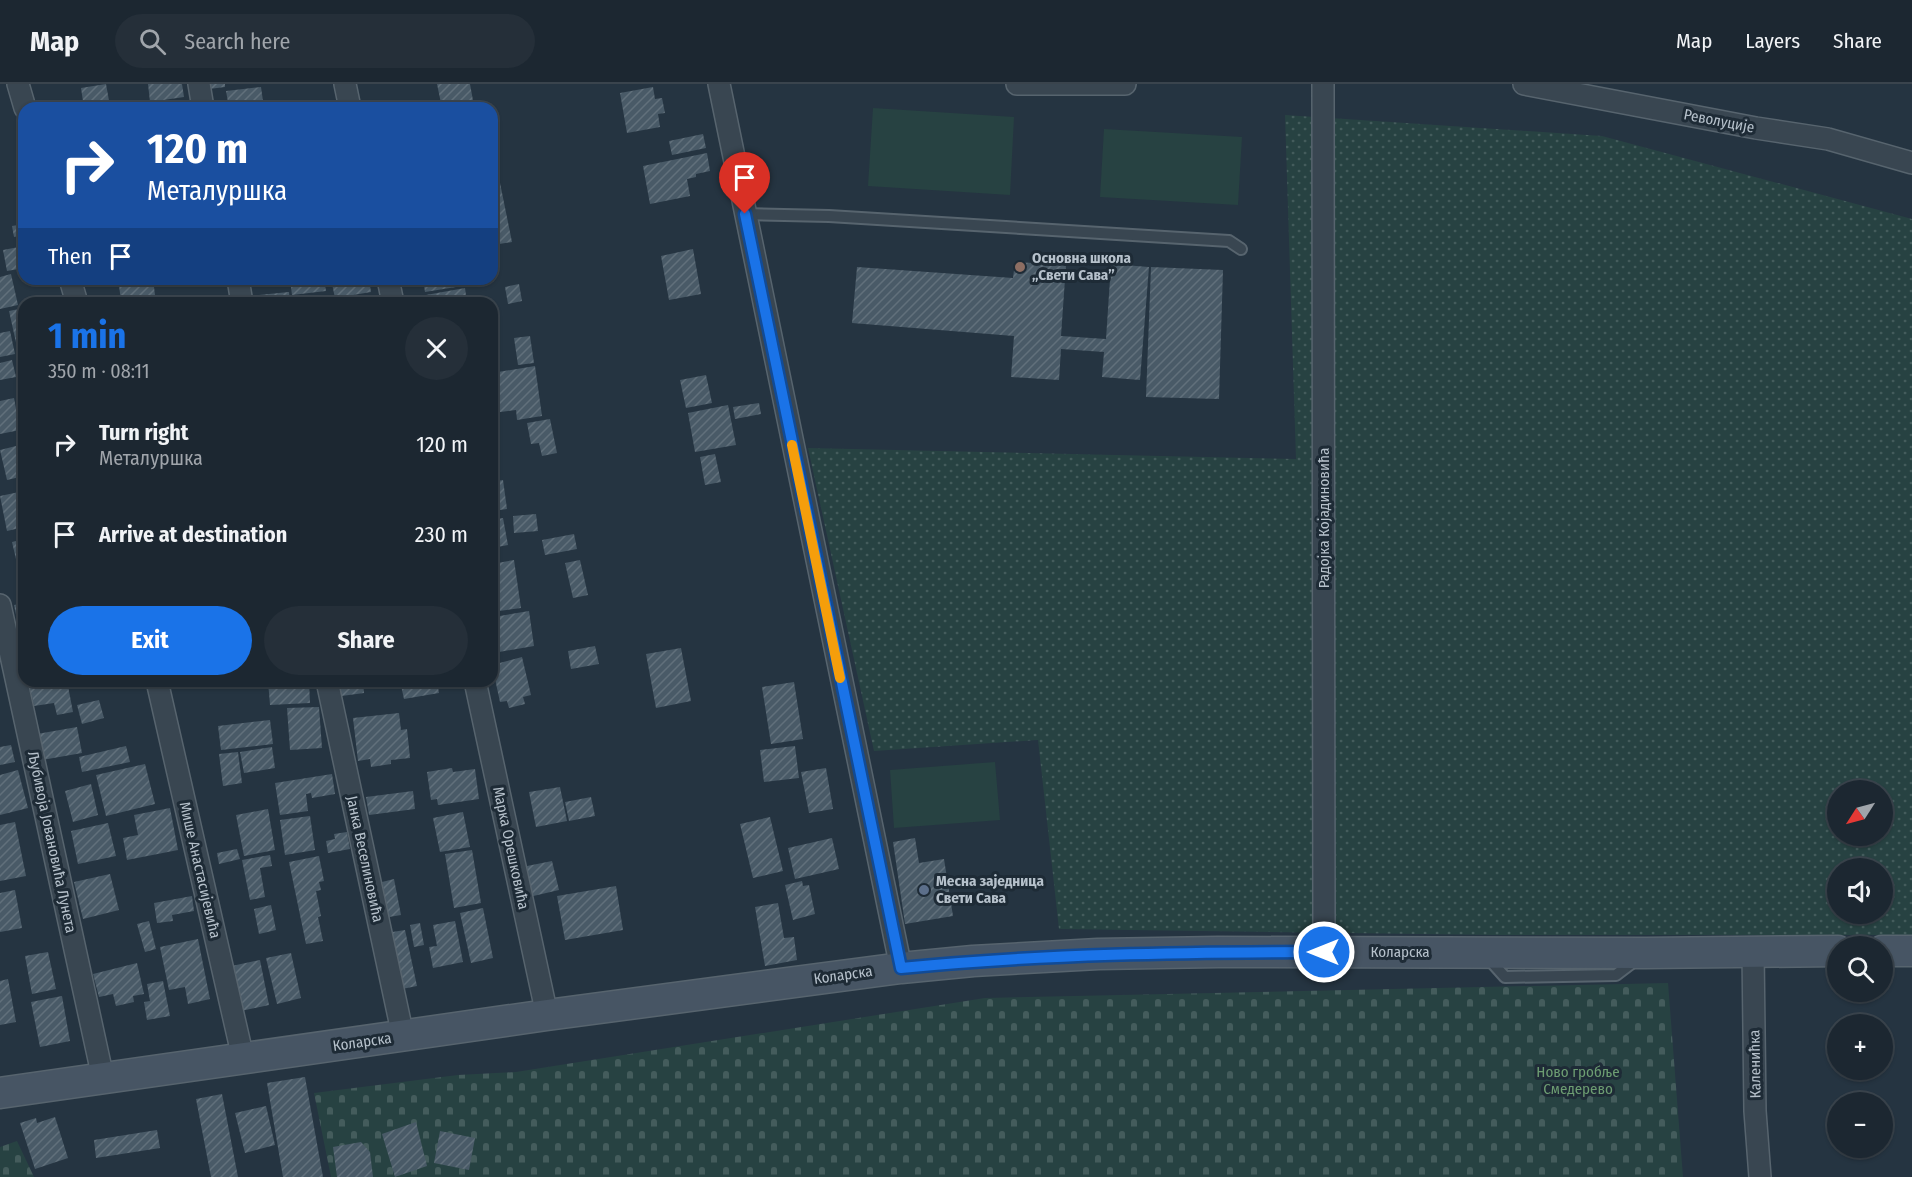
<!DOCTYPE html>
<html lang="en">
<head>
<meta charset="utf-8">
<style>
	body { margin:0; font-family:"Fira Sans Condensed",sans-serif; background:#252f39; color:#f1f3f6; height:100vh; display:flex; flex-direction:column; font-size:22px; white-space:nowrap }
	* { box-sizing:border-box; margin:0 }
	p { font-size:20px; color:#a0a5ab }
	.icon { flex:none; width:33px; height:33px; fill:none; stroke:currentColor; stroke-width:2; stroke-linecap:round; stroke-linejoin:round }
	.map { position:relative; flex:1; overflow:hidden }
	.panel { position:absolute; left:18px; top:213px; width:480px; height:390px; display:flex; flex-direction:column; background:#1c2731; border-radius:18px; box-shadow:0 2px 4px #0004,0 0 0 2px #3a444d }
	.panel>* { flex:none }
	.top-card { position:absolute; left:18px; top:18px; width:480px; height:183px; border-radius:18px; box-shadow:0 2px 4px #0004,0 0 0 2px #3a444d; background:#1a4fa0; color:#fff; overflow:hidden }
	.needle { width:39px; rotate:234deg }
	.tools { position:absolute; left:1827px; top:696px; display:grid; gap:12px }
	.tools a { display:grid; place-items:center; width:66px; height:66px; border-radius:50%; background:#1c2731; box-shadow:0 2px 4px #0004,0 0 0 2px #3a444d; font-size:30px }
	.pin { position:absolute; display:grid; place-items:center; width:51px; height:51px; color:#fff; margin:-62px -26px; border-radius:50% 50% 50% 0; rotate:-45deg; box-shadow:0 0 6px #0007 }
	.pin .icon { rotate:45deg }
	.me { position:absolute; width:66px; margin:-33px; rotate:270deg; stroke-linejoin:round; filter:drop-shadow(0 0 4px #0008) }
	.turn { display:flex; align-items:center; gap:21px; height:126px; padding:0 30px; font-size:27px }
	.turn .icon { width:78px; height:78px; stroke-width:2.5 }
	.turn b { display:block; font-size:42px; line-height:51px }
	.then { display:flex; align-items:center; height:57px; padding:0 30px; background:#0003; gap:12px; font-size:22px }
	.round { display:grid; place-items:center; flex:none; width:63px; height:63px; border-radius:32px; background:#252f39 }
	.summary { display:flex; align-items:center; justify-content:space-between; height:102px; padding:0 30px }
	h1 { font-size:36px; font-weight:700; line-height:45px; color:#1a73e8 }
	.button { display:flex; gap:12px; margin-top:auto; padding:12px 30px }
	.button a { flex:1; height:69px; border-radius:36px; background:#1a73e8; color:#fff; font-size:24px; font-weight:700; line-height:69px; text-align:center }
	.button a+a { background:#252f39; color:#f1f3f6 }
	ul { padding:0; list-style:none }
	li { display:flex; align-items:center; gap:18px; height:90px; padding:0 30px }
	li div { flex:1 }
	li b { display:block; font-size:22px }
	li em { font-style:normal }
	header { display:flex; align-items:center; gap:36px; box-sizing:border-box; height:84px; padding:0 30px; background:#1c2731; border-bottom:2px solid #3a444d }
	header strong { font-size:28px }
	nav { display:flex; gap:33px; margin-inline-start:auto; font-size:21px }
	.search { width:420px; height:54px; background:#252f39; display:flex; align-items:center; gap:15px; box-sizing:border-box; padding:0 21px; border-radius:33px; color:#a0a5ab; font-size:22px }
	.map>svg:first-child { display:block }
</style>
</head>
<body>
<header>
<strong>Map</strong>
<div class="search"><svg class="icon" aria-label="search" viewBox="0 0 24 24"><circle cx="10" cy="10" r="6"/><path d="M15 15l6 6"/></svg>Search here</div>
<nav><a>Map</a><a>Layers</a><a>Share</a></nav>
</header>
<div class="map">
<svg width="1912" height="1093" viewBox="0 0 1912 1093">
	<defs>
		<pattern id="grass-dots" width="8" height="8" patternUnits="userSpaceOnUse" patternTransform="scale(1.5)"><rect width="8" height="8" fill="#274242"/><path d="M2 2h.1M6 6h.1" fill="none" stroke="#445c5c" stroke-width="1.8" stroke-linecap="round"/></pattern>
		<pattern id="cemetery-stones" width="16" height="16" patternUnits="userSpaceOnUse" patternTransform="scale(1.5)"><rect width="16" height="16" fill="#274242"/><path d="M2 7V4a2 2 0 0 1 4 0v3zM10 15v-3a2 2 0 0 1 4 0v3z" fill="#445c5c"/></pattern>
		<pattern id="building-hatch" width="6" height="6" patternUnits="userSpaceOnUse" patternTransform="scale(1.5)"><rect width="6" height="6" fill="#495a67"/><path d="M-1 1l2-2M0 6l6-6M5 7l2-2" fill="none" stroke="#61707b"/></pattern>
	</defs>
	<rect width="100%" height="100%" fill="#253441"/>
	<path fill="url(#grass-dots)" fill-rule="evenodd" d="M 1285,31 L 1602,52 L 1912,135 L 1912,851 L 1494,851 L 1059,845 L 1038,656 L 874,667 L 808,364 L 1296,375 ZM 1838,706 L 1882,706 L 1882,752 L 1838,752 ZM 1838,784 L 1882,784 L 1882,830 L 1838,830 Z"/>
	<path fill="url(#cemetery-stones)" d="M 1668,899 L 1683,1093 L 331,1093 L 314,1009 L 458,991 L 516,988 L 985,914 Z
		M 17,1057 L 34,1093 L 0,1093 L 0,1063 Z"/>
	<path fill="#274242" d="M 873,24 L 1014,33 L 1010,111 L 868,102 Z
		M 1104,45 L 1242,53 L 1238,121 L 1100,113 Z
		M 995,678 L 1000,736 L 894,744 L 890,686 Z"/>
	<path fill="url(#building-hatch)" d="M 106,0 L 110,22 L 84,24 L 81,4 Z
		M 148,0 L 182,0 L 184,13 L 150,18 Z
		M 208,0 L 225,0 L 225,3 L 209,5 Z
		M 437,0 L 470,0 L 474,22 L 442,24 Z
		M 261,3 L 264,24 L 229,24 L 226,7 Z
		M 653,3 L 655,15 L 662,14 L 665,29 L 658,30 L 660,43 L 627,49 L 620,9 Z
		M 185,17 L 186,24 L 138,24 L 138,22 Z
		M 703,50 L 706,64 L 672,71 L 669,57 Z
		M 707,69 L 710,87 L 696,90 L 696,93 L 687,95 L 690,112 L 650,120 L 643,82 Z
		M 498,89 L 512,158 L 493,161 L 492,90 Z
		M 24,140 L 24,151 L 14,153 L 12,142 Z
		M 24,162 L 24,184 L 7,187 L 3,166 Z
		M 693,165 L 701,210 L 669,216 L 661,172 Z
		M 1015,178 L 1066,181 L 1061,252 L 1106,255 L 1111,180 L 1149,183 L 1140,296 L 1102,293 L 1104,268 L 1061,265 L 1059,296 L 1011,293 L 1014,252 L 852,239 L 857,183 L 1013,194 Z
		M 1151,183 L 1223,186 L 1219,315 L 1146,313 Z
		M 11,190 L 18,221 L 0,225 L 0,193 Z
		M 118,195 L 153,195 L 155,211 L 121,216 Z
		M 290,195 L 324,195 L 326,207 L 292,211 Z
		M 331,195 L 369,195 L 371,208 L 335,214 Z
		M 423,195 L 455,195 L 456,203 L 425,208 Z
		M 519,200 L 522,217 L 508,220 L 505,203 Z
		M 465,204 L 467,219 L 427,219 L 426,211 Z
		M 289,208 L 290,219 L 249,219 L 248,212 Z
		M 374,214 L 375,219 L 350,219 L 350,218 Z
		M 24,224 L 24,271 L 19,272 L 9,227 Z
		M 10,247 L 15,270 L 0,273 L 0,249 Z
		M 530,252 L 534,279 L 518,281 L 514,254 Z
		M 12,276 L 16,293 L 0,296 L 0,279 Z
		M 535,282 L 542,332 L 517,336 L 516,326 L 493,329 L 492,289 Z
		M 706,291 L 712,319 L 686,324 L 680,296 Z
		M 14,314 L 20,346 L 0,350 L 0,317 Z
		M 759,319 L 761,330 L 735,335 L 733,323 Z
		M 728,321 L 736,361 L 695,368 L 688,329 Z
		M 550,335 L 557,369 L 542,372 L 539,359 L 531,360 L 527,339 Z
		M 24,360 L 24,392 L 7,396 L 0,366 Z
		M 715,370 L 721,398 L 705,401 L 700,373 Z
		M 503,396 L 507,425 L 492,427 L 492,398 Z
		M 24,407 L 24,443 L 7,447 L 0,412 Z
		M 536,430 L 538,447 L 514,449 L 513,432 Z
		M 503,434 L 508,461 L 492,464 L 492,436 Z
		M 574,450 L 577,465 L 545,471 L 542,456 Z
		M 24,455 L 24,487 L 19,488 L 12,458 Z
		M 514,476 L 521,524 L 492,528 L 492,480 Z
		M 580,476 L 588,511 L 573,514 L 565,479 Z
		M 24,519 L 24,550 L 20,550 L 14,521 Z
		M 529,527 L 534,562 L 499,568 L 494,533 Z
		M 24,555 L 24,575 L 18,576 L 15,557 Z
		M 595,562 L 599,580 L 571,585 L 568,567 Z
		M 681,564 L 691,617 L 656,624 L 646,570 Z
		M 522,573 L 531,611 L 523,613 L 525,620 L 509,624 L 507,617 L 500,618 L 492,581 Z
		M 67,597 L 73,628 L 57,631 L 54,619 L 34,622 L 30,604 Z
		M 268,597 L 309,597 L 310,619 L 270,621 Z
		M 331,597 L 363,597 L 364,609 L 334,613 Z
		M 400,597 L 437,597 L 439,609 L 404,615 Z
		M 794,598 L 803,655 L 771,660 L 762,603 Z
		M 99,616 L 104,634 L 82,640 L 77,621 Z
		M 319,623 L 322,664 L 290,666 L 287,624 Z
		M 399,629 L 401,646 L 407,645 L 410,674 L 391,676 L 391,680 L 371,683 L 370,675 L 358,677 L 353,634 Z
		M 270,636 L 273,660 L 221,666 L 218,642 Z
		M 77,643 L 82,669 L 42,676 L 37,650 Z
		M 11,661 L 15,678 L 0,681 L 0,663 Z
		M 126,662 L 130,678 L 82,688 L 79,673 Z
		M 795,662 L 799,694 L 764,698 L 760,666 Z
		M 272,663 L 275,684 L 244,689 L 240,668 Z
		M 238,668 L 242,699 L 223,702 L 219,670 Z
		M 145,680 L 155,720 L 106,732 L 96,691 Z
		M 452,684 L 453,688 L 475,685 L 479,715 L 438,721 L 437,715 L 431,716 L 427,688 Z
		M 826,684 L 833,725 L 809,729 L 801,688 Z
		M 18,686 L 28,724 L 0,731 L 0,691 Z
		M 332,690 L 335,710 L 312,714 L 311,709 L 306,710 L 308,727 L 280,731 L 275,699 Z
		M 91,700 L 98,731 L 73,738 L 65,707 Z
		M 560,703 L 567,737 L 536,743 L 529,708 Z
		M 413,707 L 415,725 L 369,731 L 366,713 Z
		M 591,713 L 595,732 L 569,737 L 565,718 Z
		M 170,724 L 178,766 L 127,776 L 123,754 L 138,751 L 134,731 Z
		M 268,725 L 275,766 L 244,772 L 236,731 Z
		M 463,728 L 470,763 L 440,768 L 433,734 Z
		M 310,732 L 315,766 L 285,771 L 280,736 Z
		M 770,733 L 783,787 L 753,794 L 740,740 Z
		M 15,738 L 26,792 L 0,797 L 0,741 Z
		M 108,739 L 116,772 L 78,780 L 71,747 Z
		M 347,748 L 350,765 L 328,769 L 326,757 L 335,755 L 334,750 Z
		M 832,754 L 839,785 L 795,795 L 788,764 Z
		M 915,754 L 919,779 L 944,775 L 953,832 L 905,840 L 893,758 Z
		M 237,765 L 240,775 L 219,780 L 217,769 Z
		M 472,766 L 481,819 L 454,824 L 445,770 Z
		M 270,771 L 272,782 L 260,784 L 265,813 L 250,816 L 242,776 Z
		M 319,772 L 324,797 L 319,798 L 321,806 L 316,807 L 321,832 L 318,833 L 323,857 L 306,860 L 289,778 Z
		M 552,777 L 559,806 L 529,813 L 522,783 Z
		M 110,790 L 119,826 L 83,835 L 74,798 Z
		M 394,795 L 401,831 L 389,833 L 382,798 Z
		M 802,797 L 803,802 L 809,801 L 815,830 L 793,836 L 785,801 Z
		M 616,802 L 623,846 L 565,856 L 557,812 Z
		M 15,806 L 22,844 L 0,848 L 0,809 Z
		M 192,812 L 194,827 L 172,831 L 173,837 L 157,839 L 154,819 Z
		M 778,819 L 784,854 L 794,853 L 797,876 L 765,882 L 755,823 Z
		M 271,821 L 276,846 L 259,850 L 254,825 Z
		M 483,824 L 493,874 L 471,879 L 460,829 Z
		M 149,837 L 156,865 L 145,868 L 137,840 Z
		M 455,837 L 463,878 L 433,884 L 429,863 L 437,862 L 433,841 Z
		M 420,839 L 424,861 L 414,863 L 410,841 Z
		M 405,846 L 417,902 L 397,906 L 386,849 Z
		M 198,855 L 210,915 L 188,920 L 185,903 L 169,906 L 160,863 Z
		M 48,868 L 56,905 L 32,910 L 25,872 Z
		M 291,869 L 301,914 L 277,920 L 266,874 Z
		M 260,876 L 269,921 L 236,928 L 227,883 Z
		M 137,879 L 144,910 L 133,912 L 134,918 L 116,922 L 113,910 L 99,913 L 93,890 Z
		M 8,895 L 16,938 L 0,941 L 0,897 Z
		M 163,897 L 170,932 L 147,936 L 144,918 L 150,917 L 147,900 Z
		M 62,912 L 70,957 L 40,963 L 31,918 Z
		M 305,993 L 323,1093 L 283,1093 L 267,999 Z
		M 222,1010 L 238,1093 L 211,1093 L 196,1015 Z
		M 266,1022 L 275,1061 L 245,1069 L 235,1029 Z
		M 55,1033 L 68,1074 L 35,1085 L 20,1039 L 36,1034 L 37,1039 Z
		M 416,1038 L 427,1082 L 395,1093 L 382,1050 Z
		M 157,1046 L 160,1064 L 96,1074 L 94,1056 Z
		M 440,1047 L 475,1054 L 469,1086 L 434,1079 Z
		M 361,1058 L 370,1068 L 373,1093 L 337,1093 L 333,1063 Z"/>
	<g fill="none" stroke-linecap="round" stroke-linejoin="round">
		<defs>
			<path id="lane" d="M 745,130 L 829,132 L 1229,157 L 1241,165
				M 1488,874 L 1505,893 L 1616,891 L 1637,875"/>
			<path id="street" d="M 18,0 L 25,24
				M 199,0 L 203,24
				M 345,0 L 350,24
				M 719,0 L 901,884
				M 1017,0 L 1125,0
				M 1323,0 L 1324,868
				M 1524,0 L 1756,44 L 1828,55 L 1912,79
				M 70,195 L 77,219
				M 238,195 L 242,219
				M 388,195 L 393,219
				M 0,521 L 103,994
				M 157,597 L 243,974
				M 327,597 L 403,952
				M 475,597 L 547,931
				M 1753,867 L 1755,1027 L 1760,1093"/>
			<path id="secondary" d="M 1882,867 L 1912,867
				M 0,1009 L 547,931 L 901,884 L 973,877 L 1098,870 L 1218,868 L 1646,869 L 1838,867"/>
		</defs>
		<use href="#lane" stroke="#57646e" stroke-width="14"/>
		<use href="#street" stroke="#57646e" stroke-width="24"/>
		<use href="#secondary" stroke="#57646e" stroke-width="33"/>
		<use href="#lane" stroke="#394651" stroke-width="10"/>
		<use href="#street" stroke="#394651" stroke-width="21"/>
		<use href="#secondary" stroke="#475564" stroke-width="30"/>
	</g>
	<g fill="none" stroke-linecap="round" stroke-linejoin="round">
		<defs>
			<path id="route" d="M 745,130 L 901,884 C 1042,870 1183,868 1324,868"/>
		</defs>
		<use href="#route" stroke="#114b97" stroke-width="15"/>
		<use href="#route" stroke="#1a73e8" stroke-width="10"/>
		<path stroke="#f59e0b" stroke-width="10" d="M 792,361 L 840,594"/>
	</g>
	<circle fill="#8d6e63" stroke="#1e2b36" stroke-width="2" cx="1020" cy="183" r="6"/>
	<circle fill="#5c6f8a" stroke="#1e2b36" stroke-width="2" cx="924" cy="806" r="6"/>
	<g text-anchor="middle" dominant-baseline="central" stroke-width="6" stroke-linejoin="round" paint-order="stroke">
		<g font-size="15" fill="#b6c1cb" stroke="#1e2b36">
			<text transform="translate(1719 37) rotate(11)">Револуције</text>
			<text transform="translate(1324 434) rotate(-90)">Радојка Којадиновића</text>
			<text transform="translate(52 758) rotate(78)">Љубивоја Јовановића Лунета</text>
			<text transform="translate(511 764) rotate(78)">Марка Орешковића</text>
			<text transform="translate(365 775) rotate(78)">Јанка Веселиновића</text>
			<text transform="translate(200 786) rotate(77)">Мише Анастасијевића</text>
			<text x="1400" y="868">Коларска</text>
			<text transform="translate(843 891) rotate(-8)">Коларска</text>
			<text transform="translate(362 958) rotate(-8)">Коларска</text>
			<text transform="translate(1755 980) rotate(-91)">Каленићка</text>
		</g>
		<g font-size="15" font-weight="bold" fill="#b6c1cb" stroke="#1e2b36" text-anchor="start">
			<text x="1032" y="174">Основна школа<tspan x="1032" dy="17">„Свети Сава”</tspan></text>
			<text x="936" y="797">Месна заједница<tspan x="936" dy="17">Свети Сава</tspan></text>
		</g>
		<g font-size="15" fill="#6d9d72" stroke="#1e2b36">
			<text x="1578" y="988">Ново гробље<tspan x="1578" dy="17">Смедерево</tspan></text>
		</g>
	</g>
</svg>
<div class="tools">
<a><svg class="needle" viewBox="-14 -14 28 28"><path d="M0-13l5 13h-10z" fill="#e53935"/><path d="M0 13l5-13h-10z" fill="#a0a5ab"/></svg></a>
<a><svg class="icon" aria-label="sound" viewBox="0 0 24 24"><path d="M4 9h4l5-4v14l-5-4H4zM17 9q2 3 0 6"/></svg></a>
<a><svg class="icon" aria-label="search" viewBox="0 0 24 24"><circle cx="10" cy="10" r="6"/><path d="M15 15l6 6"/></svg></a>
<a>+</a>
<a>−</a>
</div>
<div class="pin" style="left:745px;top:130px;background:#d93025"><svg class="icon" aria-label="arrive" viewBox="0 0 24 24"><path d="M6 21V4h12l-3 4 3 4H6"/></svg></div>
<svg class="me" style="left:1324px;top:868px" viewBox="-20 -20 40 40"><circle r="17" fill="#1a73e8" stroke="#fff" stroke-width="3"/><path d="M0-11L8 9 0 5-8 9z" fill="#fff"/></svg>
<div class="top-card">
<div class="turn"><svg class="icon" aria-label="right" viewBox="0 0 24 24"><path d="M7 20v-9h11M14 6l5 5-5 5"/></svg><div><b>120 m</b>Металуршка</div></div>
<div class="then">Then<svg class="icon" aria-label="arrive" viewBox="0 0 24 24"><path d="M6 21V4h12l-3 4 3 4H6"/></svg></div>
</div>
<section class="panel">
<div class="summary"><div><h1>1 min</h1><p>350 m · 08:11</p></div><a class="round"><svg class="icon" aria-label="close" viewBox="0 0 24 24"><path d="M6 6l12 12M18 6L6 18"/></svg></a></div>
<ul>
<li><svg class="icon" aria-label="right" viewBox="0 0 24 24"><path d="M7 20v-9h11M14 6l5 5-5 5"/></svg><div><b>Turn right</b><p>Металуршка</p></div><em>120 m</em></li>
<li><svg class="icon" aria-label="arrive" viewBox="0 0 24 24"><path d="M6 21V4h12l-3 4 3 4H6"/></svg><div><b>Arrive at destination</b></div><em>230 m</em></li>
</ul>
<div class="button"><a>Exit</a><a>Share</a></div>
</section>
</div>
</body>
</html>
